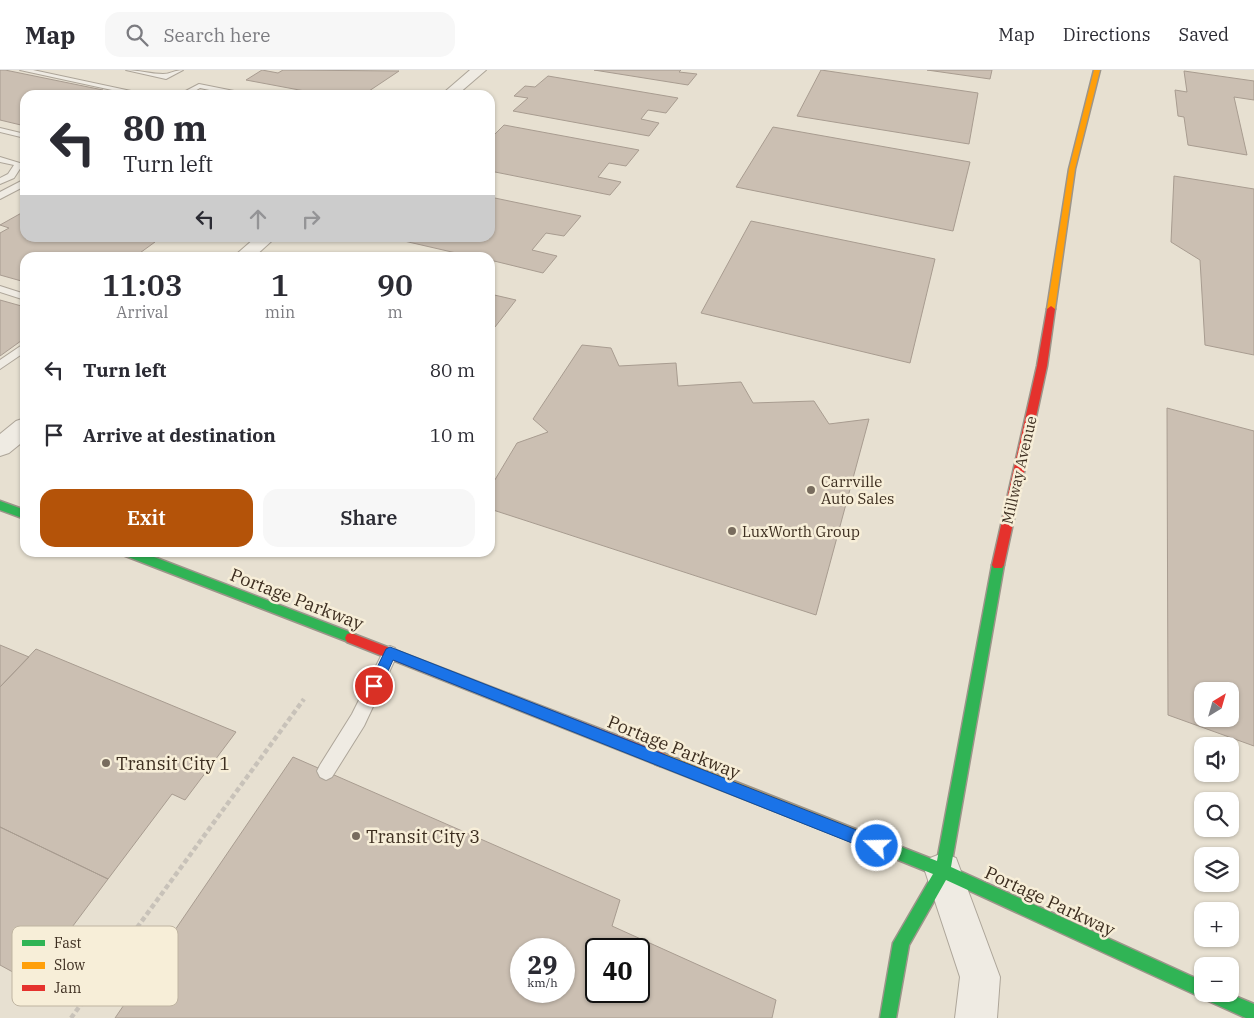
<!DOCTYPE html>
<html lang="en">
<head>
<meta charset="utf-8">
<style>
	body { margin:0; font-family:"IBM Plex Serif",serif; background:#f7f7f7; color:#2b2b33; height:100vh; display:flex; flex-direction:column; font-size:19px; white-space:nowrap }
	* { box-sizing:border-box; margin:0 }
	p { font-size:16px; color:#7c7c81 }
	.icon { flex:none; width:28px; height:28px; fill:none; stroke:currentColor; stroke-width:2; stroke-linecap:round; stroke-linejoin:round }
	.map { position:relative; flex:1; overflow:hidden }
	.details { position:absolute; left:20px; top:182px; width:475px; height:305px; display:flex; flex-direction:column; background:#fff; border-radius:15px; box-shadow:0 1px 4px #0004 }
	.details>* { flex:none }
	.banner { position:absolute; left:20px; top:20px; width:475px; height:152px; border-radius:15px; box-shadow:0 1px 4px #0004; background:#fff; color:#2b2b33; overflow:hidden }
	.needle { width:32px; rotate:37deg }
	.buttons { position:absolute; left:1194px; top:612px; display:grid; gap:10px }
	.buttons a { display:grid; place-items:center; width:45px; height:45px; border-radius:10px; background:#fff; box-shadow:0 1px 4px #0004; font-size:25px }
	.speed { position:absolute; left:510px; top:868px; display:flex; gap:10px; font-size:25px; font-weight:700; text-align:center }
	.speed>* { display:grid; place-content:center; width:65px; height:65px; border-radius:50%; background:#fff; box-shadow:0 1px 4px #0004; line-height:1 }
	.speed small { font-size:12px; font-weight:400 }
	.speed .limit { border:2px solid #111; border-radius:8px; background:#fff; color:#111 }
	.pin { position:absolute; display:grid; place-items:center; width:42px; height:42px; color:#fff; margin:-21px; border:2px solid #fff; border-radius:50%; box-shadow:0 1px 5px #0007 }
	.me { position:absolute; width:55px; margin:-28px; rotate:291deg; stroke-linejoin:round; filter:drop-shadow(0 0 4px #0008) }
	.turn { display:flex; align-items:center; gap:18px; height:105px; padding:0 20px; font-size:22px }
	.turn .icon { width:65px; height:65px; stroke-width:2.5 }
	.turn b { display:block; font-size:35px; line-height:42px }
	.lanes { display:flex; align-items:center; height:48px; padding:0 20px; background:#0003; justify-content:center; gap:25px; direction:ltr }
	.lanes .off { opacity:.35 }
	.eta { display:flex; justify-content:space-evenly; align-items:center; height:85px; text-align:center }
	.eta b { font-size:30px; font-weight:600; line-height:35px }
	.button { display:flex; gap:10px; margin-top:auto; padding:10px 20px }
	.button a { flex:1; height:58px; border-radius:15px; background:#b45309; color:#fff; font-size:20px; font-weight:600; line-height:58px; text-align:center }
	.button a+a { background:#f7f7f7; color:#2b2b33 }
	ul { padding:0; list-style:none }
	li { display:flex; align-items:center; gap:15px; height:65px; padding:0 20px }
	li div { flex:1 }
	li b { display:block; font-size:19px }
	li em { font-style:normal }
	header { display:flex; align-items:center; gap:30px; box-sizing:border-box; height:70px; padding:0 25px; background:#fff; border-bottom:1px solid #e1e1e2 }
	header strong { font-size:24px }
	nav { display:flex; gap:28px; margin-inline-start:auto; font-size:18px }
	.search { width:350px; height:45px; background:#f7f7f7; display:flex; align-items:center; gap:12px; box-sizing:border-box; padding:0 18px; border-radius:15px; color:#7c7c81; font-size:19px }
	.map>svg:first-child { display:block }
</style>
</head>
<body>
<header>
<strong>Map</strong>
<div class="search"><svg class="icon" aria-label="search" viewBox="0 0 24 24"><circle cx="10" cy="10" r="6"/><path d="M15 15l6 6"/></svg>Search here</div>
<nav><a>Map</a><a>Directions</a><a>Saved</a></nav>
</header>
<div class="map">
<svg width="1254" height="948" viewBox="0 0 1254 948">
	<rect width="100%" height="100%" fill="#e7e0d1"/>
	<path fill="#cbbfb2" stroke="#a89c90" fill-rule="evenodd" d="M 0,0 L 5,0 L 103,20 L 93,25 L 25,25 L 25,56 L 0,50 Z
		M 262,0 L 278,3 L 283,0 L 399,1 L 363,25 L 326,25 L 246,10 Z
		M 594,0 L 681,0 L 679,2 L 697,4 L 688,15 Z
		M 821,0 L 978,23 L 969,74 L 797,46 Z
		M 927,0 L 992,0 L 990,9 Z
		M 1184,1 L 1254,11 L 1254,30 L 1234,27 L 1247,85 L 1188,75 L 1184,47 L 1178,46 L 1175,20 L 1187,22 Z
		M 548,6 L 678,28 L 666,43 L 648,40 L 641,49 L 659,53 L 649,66 L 513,41 L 528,28 L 514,26 L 525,16 L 535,17 Z
		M 504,55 L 639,80 L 626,96 L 609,93 L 598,107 L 621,112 L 610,125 L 490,101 L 490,69 Z
		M 773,57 L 970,92 L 953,161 L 736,117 Z
		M 1174,106 L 1254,119 L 1254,285 L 1205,275 L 1200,190 L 1171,172 Z
		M 490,127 L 581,146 L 564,166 L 546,163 L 532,180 L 557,186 L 543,203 L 490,190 L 490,188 L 478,188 L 391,168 L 490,168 Z
		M 25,141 L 25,168 L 137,168 L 155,172 L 133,188 L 25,188 L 25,212 L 0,205 L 0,163 L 9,158 L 0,155 Z
		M 751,151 L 935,189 L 910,293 L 701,243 Z
		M 490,224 L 516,230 L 495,257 L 490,256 Z
		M 0,230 L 25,237 L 25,268 L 0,286 Z
		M 582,275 L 611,278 L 619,296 L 676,293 L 678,316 L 741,312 L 753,333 L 814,331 L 829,354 L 869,349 L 816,545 L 490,439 L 490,418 L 517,373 L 548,362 L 533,349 Z
		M 1167,338 L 1254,361 L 1254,676 L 1168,645 ZM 1202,621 L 1230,621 L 1230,649 L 1202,649 Z
		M 0,575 L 29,587 L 0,617 Z
		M 36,579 L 236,662 L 185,730 L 172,724 L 108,809 L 0,757 L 0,617 Z
		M 293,687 L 620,830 L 612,856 L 776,930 L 772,948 L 115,948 ZM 521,879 L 564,879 L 564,921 L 521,921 ZM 596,879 L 639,879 L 639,921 L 596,921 Z
		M 0,757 L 108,809 L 31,912 L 0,895 Z"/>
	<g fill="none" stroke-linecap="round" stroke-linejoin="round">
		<defs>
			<path id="lane" d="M 20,0 L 33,0 L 145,24 L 135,25 Z
				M 126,0 C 138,0 151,4 163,4 C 170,4 175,0 183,0 L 166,9 Z
				M 199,14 L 244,23 L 248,25 L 233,25 L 200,18 L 188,25 L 178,25 Z
				M 0,58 L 25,64 L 25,68 L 0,62 Z
				M 0,87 L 23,94 L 14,108 L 0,114 L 0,108 L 8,104 L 14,95 L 0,92 Z
				M 25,109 L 25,116 L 0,129 L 0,122 Z
				M 0,216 L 25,224 L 25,230 L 0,222 Z
				M 25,273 L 25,282 L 0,299 L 0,290 Z
				M 390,576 L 395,578 L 398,583 L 364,656 L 332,707 L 326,710 L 320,707 L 317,701 L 320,695 L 352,644 L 385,578 Z"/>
			<path id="street" d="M 470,0 L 486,0 L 457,25 L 441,25 Z
				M 255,168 L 275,168 L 253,188 L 232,188 Z
				M 25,348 L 25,370 L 9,383 L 0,386 L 0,364 L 16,351 Z
				M 943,783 L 956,788 L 1000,907 L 997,948 L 955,948 L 960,907 L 925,801 L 930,788 Z"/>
			<path id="fast" d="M 0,431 L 25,440 L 25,449 L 0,440 Z
				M 122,482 L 141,482 L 355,564 L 357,568 L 355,572 L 351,573 L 123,485 Z
				M 998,490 L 1002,492 L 1004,495 L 951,797 L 1202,911 L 1202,924 L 1230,924 L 1254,934 L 1254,948 L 1246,948 L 1206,930 L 1205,926 L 1202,927 L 1196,925 L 946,810 L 909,875 L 896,948 L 880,948 L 893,873 L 933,804 L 876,781 L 874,776 L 876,771 L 881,769 L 937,791 L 992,495 L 994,492 Z"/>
			<path id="slow" d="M 1094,0 L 1100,0 L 1075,99 L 1055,239 L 1051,242 L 1047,239 L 1069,99 Z
				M 660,682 L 886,771 L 888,776 L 886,781 L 881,783 L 655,694 L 653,689 L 655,684 Z"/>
			<path id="jam" d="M 1051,236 L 1055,239 L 1047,296 L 1004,495 L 1002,498 L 994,498 L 992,495 L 1037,296 L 1047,239 Z
				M 351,563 L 660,682 L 665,684 L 667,689 L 665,694 L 660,696 L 347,572 L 345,568 L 347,564 Z"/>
		</defs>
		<use href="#lane" stroke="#ada599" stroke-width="2"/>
		<use href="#street" stroke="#ada599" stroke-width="2"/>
		<use href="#fast" stroke="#9c958a" stroke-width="3"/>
		<use href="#slow" stroke="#9c958a" stroke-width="3"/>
		<use href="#jam" stroke="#9c958a" stroke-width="3"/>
		<path stroke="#c8c2b9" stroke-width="4.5" stroke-dasharray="5 3" stroke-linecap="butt" d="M 71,948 L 304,629"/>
		<use href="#lane" fill="#efebe3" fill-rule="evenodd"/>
		<use href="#street" fill="#efebe3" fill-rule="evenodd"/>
		<use href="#fast" fill="#30b455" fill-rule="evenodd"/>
		<use href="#slow" fill="#ff9f0a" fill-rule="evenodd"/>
		<use href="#jam" fill="#e5322d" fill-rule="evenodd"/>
	</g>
	<path fill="#1a73e8" stroke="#114b97" d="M 390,577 L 877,768 L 882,770 L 885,776 L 882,781 L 877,783 L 393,590 L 379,621 L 374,622 L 370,621 L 368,616 L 370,612 L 386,579 Z"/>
	<g fill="#786c5e" stroke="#f7eed8" stroke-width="2">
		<circle cx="811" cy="420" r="5"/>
		<circle cx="732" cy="461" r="5"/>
		<circle cx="106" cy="693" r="5"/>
		<circle cx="356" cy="766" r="5"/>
	</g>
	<g text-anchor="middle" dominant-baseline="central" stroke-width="5" stroke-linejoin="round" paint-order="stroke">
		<g font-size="15" fill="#3d2e20" stroke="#f7eed8">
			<text transform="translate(1019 400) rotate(-77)">Millway Avenue</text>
		</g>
		<g font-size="15" fill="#3d2e20" stroke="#f7eed8" text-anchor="start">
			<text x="821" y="411">Carrville<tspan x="821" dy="17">Auto Sales</tspan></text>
			<text x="742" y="461">LuxWorth Group</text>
		</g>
		<g font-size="18" fill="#3d2e20" stroke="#f7eed8">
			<text transform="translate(297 529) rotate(21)">Portage Parkway</text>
			<text transform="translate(674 677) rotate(22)">Portage Parkway</text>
			<text transform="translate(1050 831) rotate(25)">Portage Parkway</text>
		</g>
		<g font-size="18" fill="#3d2e20" stroke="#f7eed8" text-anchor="start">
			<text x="116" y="693">Transit City 1</text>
			<text x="366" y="766">Transit City 3</text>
		</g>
	</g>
	<rect x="12" y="856" width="166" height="80" rx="8" fill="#f7eed8" stroke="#bfb4a1" stroke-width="1"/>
	<rect x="22" y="870" width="23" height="6" fill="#30b455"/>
	<rect x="22" y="892" width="23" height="7" fill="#ff9f0a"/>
	<rect x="22" y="915" width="23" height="6" fill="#e5322d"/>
	<g font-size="14" fill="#3d2e20">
		<text x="54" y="878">Fast</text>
		<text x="54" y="900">Slow</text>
		<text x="54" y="923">Jam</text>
	</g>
</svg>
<div class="buttons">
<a><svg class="needle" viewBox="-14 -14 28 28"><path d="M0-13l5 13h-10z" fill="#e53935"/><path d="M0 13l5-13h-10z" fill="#7c7c81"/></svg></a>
<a><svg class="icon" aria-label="sound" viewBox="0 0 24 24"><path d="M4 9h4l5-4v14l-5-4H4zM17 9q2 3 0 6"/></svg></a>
<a><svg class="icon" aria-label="search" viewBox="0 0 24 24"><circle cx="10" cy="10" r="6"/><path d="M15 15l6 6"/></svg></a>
<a><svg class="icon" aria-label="layers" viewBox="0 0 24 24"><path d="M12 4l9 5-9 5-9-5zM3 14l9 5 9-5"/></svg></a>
<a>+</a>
<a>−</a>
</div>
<div class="speed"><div>29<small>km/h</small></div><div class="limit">40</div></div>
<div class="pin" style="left:374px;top:616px;background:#d93025"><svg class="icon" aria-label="arrive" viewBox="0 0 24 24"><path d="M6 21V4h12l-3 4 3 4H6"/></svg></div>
<svg class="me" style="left:877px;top:776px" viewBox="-20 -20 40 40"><circle r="17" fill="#1a73e8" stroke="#fff" stroke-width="3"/><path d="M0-11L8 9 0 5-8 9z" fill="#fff"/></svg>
<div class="banner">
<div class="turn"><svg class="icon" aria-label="left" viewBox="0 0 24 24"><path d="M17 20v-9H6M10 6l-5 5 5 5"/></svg><div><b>80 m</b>Turn left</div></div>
<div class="lanes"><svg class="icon" aria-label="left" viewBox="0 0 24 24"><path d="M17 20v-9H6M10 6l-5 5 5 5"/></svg><svg class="icon off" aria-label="ahead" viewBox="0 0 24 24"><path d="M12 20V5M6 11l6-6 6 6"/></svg><svg class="icon off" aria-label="right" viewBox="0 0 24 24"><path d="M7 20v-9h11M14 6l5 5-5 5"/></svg></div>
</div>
<section class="details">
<div class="eta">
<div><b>11:03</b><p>Arrival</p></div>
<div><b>1</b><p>min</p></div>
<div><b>90</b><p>m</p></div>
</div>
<ul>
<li><svg class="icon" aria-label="left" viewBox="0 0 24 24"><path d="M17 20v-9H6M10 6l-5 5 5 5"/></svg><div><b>Turn left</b></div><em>80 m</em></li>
<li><svg class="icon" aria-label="arrive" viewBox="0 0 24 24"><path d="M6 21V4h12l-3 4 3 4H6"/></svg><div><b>Arrive at destination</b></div><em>10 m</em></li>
</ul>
<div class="button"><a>Exit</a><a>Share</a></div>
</section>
</div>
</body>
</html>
